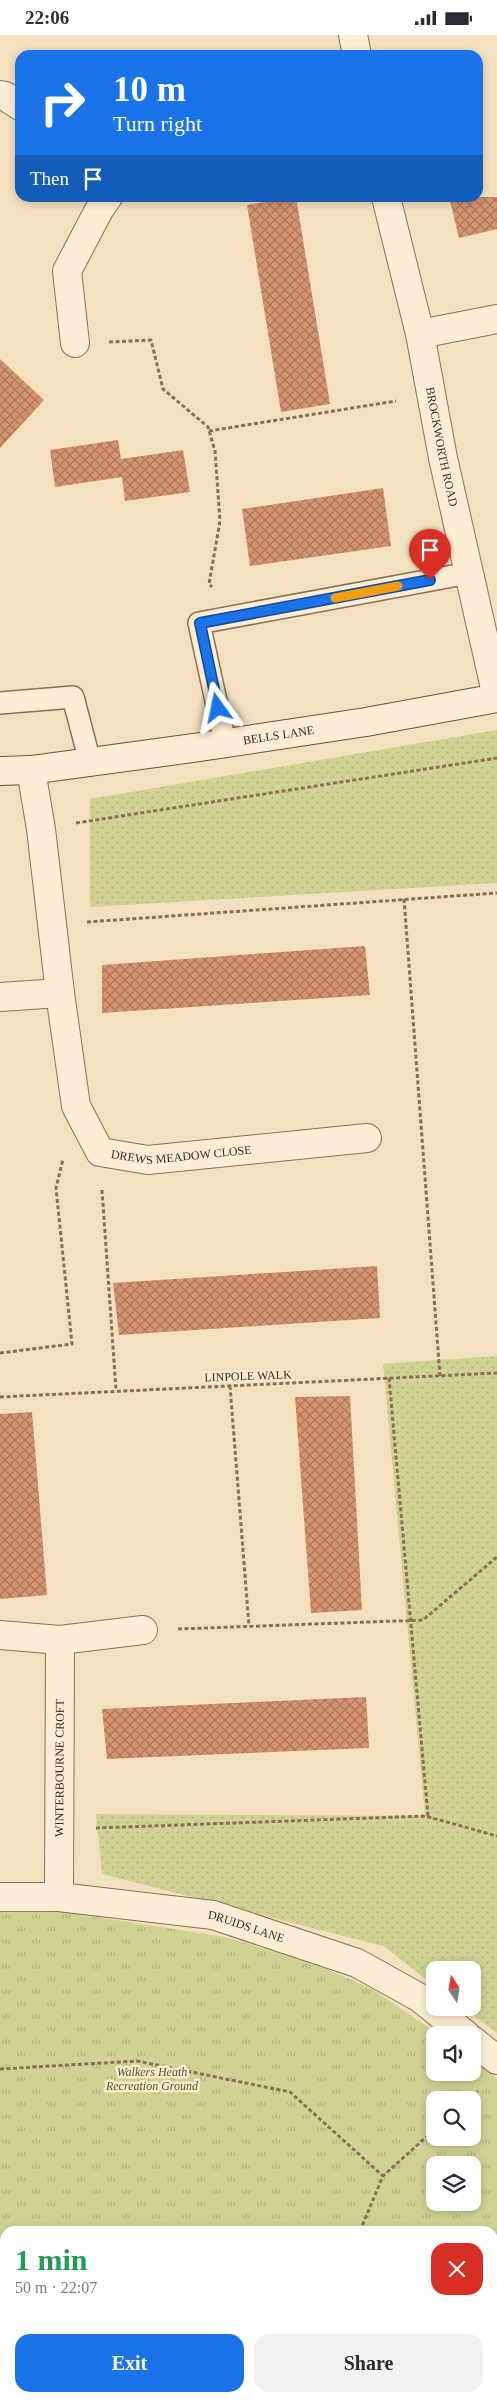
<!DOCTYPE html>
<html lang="en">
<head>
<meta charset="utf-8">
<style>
	body { margin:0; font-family:Georgia,serif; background:#f2f2f3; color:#2b2b33; height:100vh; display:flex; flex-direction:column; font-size:19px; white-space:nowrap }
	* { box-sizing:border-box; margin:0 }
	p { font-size:16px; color:#7c7c81 }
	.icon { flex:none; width:28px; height:28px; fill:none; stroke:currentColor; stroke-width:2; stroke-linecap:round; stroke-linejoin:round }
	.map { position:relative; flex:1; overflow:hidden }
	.details { position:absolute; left:0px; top:2191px; width:498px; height:176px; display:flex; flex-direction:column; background:#fff; border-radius:15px 15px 0 0; box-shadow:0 2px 8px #0003 }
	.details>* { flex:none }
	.top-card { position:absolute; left:15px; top:15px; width:468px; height:152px; border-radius:15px; box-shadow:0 2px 8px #0003; background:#1a73e8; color:#fff; overflow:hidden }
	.needle { width:32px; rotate:348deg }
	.buttons { position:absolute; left:426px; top:1926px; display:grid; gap:10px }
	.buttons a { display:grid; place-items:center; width:55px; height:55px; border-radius:10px; background:#fff; box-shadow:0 2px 8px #0003; font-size:25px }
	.pin { position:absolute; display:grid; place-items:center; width:42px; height:42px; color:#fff; margin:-51px -21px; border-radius:50% 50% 50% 0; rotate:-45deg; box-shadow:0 0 5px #0007 }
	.pin .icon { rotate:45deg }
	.me { position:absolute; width:55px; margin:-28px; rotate:348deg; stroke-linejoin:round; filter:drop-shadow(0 0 4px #0008) }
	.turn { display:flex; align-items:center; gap:18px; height:105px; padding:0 15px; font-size:22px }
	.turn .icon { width:65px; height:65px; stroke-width:2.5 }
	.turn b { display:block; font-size:35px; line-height:42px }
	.then { display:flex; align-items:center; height:48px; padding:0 15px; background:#0003; gap:10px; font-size:19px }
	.round { display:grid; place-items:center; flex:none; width:52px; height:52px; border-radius:15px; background:#f2f2f3 }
	.headline { display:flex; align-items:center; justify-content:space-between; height:85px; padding:0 15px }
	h1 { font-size:30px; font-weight:700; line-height:38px; color:#1e9e55 }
	.cta { display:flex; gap:10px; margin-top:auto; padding:10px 15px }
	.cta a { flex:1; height:58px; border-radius:15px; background:#1a73e8; color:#fff; font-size:20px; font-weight:700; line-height:58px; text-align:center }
	.cta a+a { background:#f2f2f3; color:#2b2b33 }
	.status { display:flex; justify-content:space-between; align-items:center; height:35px; padding:0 25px; background:#fff; direction:ltr }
	.status svg { height:14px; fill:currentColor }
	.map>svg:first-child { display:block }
</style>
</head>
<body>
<div class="status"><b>22:06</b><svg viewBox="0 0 49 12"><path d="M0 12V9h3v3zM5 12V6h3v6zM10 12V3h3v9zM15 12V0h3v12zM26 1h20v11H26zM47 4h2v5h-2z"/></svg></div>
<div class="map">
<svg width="497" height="2367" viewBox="0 0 497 2367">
	<defs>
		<pattern id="grass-dots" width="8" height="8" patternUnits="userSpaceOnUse" patternTransform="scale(1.25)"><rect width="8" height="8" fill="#cfd292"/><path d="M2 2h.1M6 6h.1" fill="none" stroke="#b3b47d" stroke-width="1.8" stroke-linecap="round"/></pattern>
		<pattern id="forest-firs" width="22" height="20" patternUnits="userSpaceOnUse" patternTransform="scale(1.25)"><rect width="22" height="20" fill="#cfd292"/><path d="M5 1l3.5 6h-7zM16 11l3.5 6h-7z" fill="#b3b47d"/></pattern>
		<pattern id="park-tufts" width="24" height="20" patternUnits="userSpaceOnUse" patternTransform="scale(1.25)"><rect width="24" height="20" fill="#cfd292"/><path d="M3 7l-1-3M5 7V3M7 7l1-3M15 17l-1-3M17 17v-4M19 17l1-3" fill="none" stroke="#b3b47d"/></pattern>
		<pattern id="building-cross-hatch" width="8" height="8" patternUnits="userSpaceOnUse" patternTransform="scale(1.25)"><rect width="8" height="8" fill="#d59371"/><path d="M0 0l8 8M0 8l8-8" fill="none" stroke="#ae785c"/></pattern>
	</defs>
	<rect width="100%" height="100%" fill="#f3e0bf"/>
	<path fill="url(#grass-dots)" d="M 497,695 L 497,848 L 90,872 L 90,764 Z
		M 497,1321 L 497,1998 L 463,1973 L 472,1972 L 472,1935 L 435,1935 L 435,1951 L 383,1911 L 102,1839 L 96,1779 L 425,1781 L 383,1329 Z"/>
	<path fill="url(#forest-firs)" d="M 497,2097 L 497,2367 L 382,2367 L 383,2362 L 492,2362 L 492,2196 L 396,2196 L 435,2168 L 472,2168 L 472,2130 Z"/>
	<path fill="url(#park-tufts)" fill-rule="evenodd" d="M 0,1876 L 65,1877 L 225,1902 L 309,1926 L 372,1954 L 440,2000 L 435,2000 L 435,2038 L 472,2038 L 473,2023 L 497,2044 L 497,2180 L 486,2196 L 5,2196 L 5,2362 L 459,2362 L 464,2367 L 0,2367 ZM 435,2065 L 472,2065 L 472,2102 L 435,2102 ZM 435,2130 L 472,2130 L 472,2168 L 435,2168 Z"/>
	<path fill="url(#building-cross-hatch)" d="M 296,162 L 330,369 L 281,377 L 247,170 Z
		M 449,162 L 497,162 L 497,194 L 459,203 Z
		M 0,324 L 44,365 L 0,413 Z
		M 118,405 L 121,424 L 183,415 L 190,457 L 125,466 L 122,442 L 55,452 L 50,415 Z
		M 383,453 L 391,511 L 250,531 L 242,474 Z
		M 365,911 L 370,960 L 102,978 L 102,930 Z
		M 377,1231 L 380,1283 L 119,1300 L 113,1248 Z
		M 350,1361 L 362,1575 L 311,1578 L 295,1362 Z
		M 32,1377 L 47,1560 L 0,1564 L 0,1379 Z
		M 366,1662 L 369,1713 L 107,1724 L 102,1674 Z"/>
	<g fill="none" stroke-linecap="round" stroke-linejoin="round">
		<defs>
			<path id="lane" d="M 0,668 L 73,662 L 90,727
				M 225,707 L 199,588 L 469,538"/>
			<g id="street">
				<path d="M 353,0 L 357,20"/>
				<path d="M 0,60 L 5,61 L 20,71"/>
				<path id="s1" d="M 386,162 L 420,299 L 443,423 L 497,662"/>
				<path d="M 420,299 L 497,284"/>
				<path d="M 75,308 L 67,236 L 99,175 L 108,162"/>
				<path id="s2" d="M 60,958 L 76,1071 L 100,1117 L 148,1125 L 367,1103"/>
				<path d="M 0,962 L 60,958 L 41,794 L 31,735"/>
				<path d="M 0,1600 L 60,1605 L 143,1595"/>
				<path id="s3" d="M 0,1862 L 59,1862 L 213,1880 L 357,1928 L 420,1963 L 466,2000"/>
				<path id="s4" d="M 59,1862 L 60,1605"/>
				<path d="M 472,2005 L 497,2025"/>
			</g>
			<g id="secondary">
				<path id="s5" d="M 0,736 L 31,735 L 200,712 L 366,687 L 497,663"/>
			</g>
		</defs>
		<use href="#lane" stroke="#8e6f55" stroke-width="24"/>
		<use href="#street" stroke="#8e6f55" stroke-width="30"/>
		<use href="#secondary" stroke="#705039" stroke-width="30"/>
		<path stroke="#8e6f55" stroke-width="3" stroke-dasharray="4 2.5" stroke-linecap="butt" d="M 109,307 L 151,305 L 163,354 L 208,392 L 215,416 L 220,486 L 209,549 L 212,552
			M 209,396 L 396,366
			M 76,788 L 497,723
			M 404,864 L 440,1341
			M 87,887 L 497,858
			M 102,1155 L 116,1355
			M 0,1318 L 72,1309 L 56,1153 L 63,1124
			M 389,1343 L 428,1781
			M 230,1351 L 249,1591
			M 0,1362 L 497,1338
			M 178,1594 L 423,1585 L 497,1522
			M 96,1793 L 425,1781 L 497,1801
			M 0,2034 L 137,2026 L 290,2057 L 383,2141
			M 467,2065 L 478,2056
			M 360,2196 L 383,2141 L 435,2094
			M 352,2362 L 352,2367"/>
		<use href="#lane" stroke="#fcedd4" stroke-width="21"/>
		<use href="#street" stroke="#fcedd4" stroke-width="28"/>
		<use href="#secondary" stroke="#fcedd4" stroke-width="28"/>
	</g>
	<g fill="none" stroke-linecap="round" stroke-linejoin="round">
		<defs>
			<path id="route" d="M 218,673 L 200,588 L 430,545"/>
		</defs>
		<use href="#route" stroke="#114b97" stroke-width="12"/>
		<use href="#route" stroke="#1a73e8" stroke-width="9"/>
		<path stroke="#f59e0b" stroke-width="9" d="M 335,563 L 398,551"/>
	</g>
	<g text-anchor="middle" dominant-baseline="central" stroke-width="5" stroke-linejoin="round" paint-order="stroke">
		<g font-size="12" fill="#3c291b" stroke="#f9ead0">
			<text stroke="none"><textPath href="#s1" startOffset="256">BROCKWORTH ROAD</textPath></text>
			<text stroke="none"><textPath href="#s5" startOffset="281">BELLS LANE</textPath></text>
			<text stroke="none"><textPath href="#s2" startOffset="248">DREWS MEADOW CLOSE</textPath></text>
			<text transform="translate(248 1341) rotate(-2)">LINPOLE WALK</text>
			<text stroke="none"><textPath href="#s4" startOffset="129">WINTERBOURNE CROFT</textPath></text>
			<text stroke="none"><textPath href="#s3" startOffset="249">DRUIDS LANE</textPath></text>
		</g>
		<g font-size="12" font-style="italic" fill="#505b20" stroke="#f9ead0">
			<text x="152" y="2037">Walkers Heath<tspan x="152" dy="14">Recreation Ground</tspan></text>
		</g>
	</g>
</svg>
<div class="buttons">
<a><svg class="needle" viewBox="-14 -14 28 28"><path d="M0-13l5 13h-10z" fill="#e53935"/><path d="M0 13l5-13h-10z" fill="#7c7c81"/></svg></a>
<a><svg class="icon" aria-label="sound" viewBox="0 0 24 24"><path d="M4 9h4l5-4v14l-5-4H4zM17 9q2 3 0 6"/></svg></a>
<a><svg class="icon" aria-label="search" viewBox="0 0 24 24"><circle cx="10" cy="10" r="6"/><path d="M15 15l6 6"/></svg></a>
<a><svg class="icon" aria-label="layers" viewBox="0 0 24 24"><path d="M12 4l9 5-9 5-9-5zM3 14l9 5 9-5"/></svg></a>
</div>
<div class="pin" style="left:430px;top:545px;background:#d93025"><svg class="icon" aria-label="arrive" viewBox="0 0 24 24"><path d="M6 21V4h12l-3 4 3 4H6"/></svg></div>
<svg class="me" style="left:218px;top:673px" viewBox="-20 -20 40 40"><path d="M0-17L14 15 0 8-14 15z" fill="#1a73e8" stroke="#fff" stroke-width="4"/></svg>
<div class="top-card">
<div class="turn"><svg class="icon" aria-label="right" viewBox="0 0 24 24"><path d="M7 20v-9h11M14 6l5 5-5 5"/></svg><div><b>10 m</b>Turn right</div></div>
<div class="then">Then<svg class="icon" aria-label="arrive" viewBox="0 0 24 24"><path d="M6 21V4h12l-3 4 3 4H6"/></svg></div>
</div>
<section class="details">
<div class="headline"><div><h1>1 min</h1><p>50 m · 22:07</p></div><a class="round" style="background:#d93025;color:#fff"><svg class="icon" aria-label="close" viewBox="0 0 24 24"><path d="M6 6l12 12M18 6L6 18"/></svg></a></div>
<div class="cta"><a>Exit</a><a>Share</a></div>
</section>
</div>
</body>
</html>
